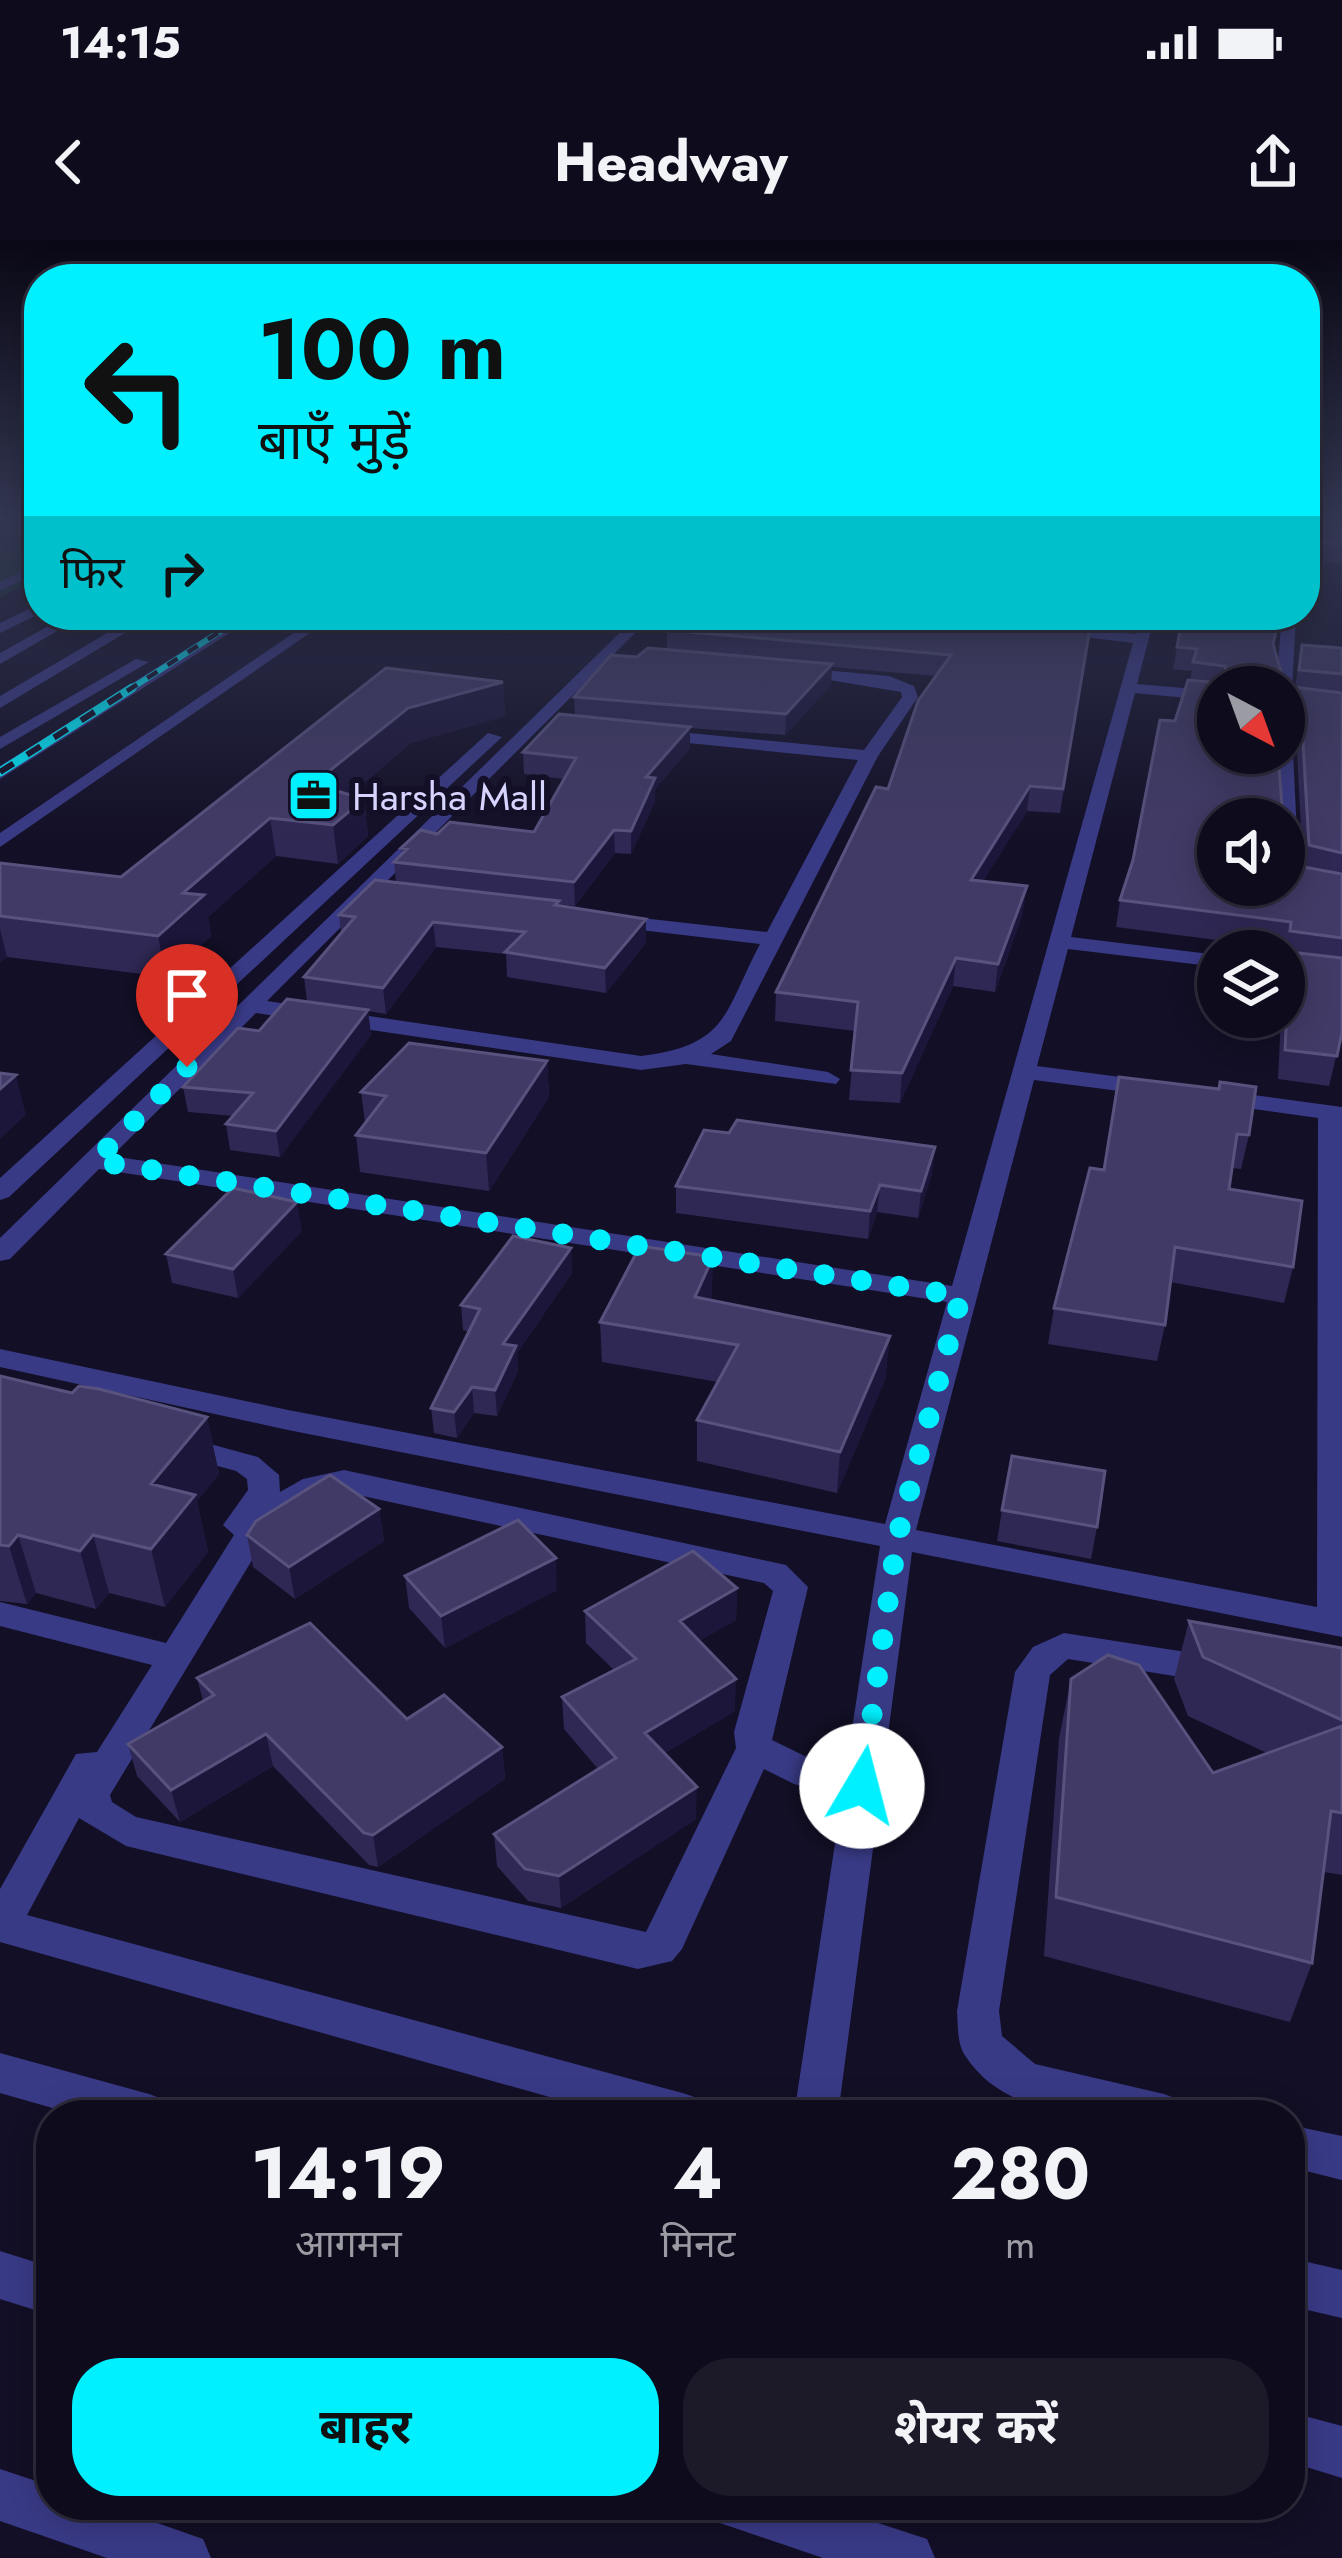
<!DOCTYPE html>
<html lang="hi">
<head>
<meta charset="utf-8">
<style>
	body { margin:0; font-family:Jost,"Noto Sans Devanagari",sans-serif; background:#1c1929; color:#f1f3f6; height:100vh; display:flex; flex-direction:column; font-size:45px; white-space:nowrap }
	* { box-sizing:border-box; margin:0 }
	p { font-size:39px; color:#9b9ba3 }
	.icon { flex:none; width:66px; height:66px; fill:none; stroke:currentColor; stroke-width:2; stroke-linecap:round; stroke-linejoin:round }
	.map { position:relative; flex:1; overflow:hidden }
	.panel { position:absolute; left:36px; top:1860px; width:1269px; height:420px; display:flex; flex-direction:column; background:#0e0b1c; border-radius:48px; box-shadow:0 6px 30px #0003,0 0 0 3px #2e2b3b }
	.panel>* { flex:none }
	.hud { position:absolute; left:24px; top:24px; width:1296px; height:366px; border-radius:48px; box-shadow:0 6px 30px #0003,0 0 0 3px #2e2b3b; background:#00f0ff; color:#111; overflow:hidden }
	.needle { width:78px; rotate:139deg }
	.tools { position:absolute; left:1197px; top:426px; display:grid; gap:24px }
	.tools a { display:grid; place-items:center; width:108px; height:108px; border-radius:50%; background:#0e0b1c; box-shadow:0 6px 30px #0003,0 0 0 3px #2e2b3b; font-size:60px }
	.pin { position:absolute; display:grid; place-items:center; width:102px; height:102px; color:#fff; margin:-123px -51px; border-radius:50% 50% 50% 0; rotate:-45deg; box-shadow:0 0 12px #0007 }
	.pin .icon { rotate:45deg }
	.me { position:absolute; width:132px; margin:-66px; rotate:8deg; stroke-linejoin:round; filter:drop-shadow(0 0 9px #0008) }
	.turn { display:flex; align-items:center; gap:42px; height:252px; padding:0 36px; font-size:54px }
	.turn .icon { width:156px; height:156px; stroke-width:2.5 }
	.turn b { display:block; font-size:84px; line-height:102px }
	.then { display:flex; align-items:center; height:114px; padding:0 36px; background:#0003; gap:24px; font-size:45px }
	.eta { display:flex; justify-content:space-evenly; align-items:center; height:204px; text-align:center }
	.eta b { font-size:72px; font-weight:700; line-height:84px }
	.action { display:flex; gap:24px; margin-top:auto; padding:24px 36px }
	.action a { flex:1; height:138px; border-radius:48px; background:#00f0ff; color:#111; font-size:48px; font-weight:700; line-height:138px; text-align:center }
	.action a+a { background:#1c1929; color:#f1f3f6 }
	.status { display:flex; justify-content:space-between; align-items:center; height:84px; padding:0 60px; background:#0e0b1c; direction:ltr }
	.status svg { height:33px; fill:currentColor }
	header { display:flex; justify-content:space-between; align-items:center; height:156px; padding:0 36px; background:#0e0b1c; font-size:54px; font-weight:700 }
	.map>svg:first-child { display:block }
</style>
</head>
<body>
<div class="status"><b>14:15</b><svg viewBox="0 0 49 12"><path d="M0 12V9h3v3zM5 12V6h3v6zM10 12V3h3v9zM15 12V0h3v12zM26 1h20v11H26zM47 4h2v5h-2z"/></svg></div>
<header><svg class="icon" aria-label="back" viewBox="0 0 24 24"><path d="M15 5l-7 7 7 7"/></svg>Headway<svg class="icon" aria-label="share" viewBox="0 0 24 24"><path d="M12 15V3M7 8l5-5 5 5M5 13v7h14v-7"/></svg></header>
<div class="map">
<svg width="1342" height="2318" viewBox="0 0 1342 2318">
	<rect width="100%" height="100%" fill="#120f26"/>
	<path fill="#12302e" d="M 0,280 L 39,280 L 39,338 L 0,357 Z"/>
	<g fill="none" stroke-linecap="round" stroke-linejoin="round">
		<path fill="#393a86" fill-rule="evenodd" d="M 39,323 L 39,332 L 0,351 L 0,342 Z
			M 39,364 L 39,374 L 0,393 L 0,383 Z
			M 68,375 L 85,375 L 0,424 L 0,413 Z
			M 138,375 L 155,375 L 0,468 L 0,456 Z
			M 241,375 L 258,375 L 0,539 L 0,526 Z
			M 320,375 L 336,375 L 0,607 L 0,593 Z
			M 638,375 L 653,375 L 267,761 L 641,816 C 728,805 723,775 760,704 L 606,686 L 596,680 L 606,674 L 767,692 L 858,520 L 648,499 L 640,494 L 648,489 L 864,510 L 902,457 L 901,452 L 782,432 L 790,427 L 889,436 L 914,446 L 918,457 L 878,516 L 731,801 L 711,814 L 828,832 L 840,839 L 836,844 L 686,824 L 641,830 L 256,773 L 112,916 L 952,1046 L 1133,403 L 1044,392 L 1051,388 L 1136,394 L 1141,375 L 1155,375 L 1137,444 L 1218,451 L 1218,461 L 1135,453 L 1071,697 L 1218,715 L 1218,727 L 1068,709 L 1037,826 L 1158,842 L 1170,849 L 1158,856 L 1034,840 L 916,1290 L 1317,1367 L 1318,878 L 1217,864 L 1205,857 L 1217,850 L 1342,867 L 1342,1397 L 912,1312 L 838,1875 L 794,1875 L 842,1557 L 794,1544 L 764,1529 L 682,1709 L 672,1721 L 638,1729 L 126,1606 L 79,1578 L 27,1675 L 686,1854 L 702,1860 L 708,1875 L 613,1875 L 0,1702 L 0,1649 L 76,1514 L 97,1512 L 152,1425 L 0,1386 L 0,1362 L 166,1403 L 234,1295 L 223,1285 L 248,1250 L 247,1239 L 236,1231 L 166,1212 L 162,1205 L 177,1195 L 258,1217 L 279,1235 L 280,1252 L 303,1239 L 344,1230 L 786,1325 L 808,1347 L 772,1500 L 815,1521 L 846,1528 L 880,1306 L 288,1190 L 0,1127 L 0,1109 L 288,1170 L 885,1284 L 947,1062 L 99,929 L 10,1019 L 0,1021 L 0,998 ZM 344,1252 L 764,1343 L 773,1351 L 734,1492 L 736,1508 L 646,1692 L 136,1577 L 112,1562 L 110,1555 L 260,1307 L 302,1267 Z
			M 1282,375 L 1296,375 L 1292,449 L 1284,454 L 1284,447 L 1276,447 Z
			M 136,419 L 149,422 L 0,509 L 0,497 Z
			M 1284,487 L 1292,492 L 1299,635 L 1342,645 L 1342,657 L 1288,647 L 1284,642 L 1284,579 L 1278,579 L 1276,513 L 1284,513 Z
			M 488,493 L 502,497 L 9,957 L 0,960 L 0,938 Z
			M 1064,1393 L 1218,1417 L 1231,1421 L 1236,1430 L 1231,1439 L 1218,1443 L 1068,1419 L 1050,1435 L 999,1771 L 1002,1796 L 1035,1824 L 1164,1854 L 1180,1860 L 1186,1875 C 1114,1875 1013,1887 966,1817 C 957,1805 958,1786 957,1771 L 1015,1432 L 1033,1407 Z
			M 0,1813 L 149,1854 L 165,1860 L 171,1875 L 77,1875 L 0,1853 Z
			M 1290,1885 L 1342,1896 L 1342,1940 L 1290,1927 Z
			M 0,2011 L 51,2027 L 51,2075 L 0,2059 Z
			M 1290,2018 L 1342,2030 L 1342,2078 L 1290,2066 Z
			M 1290,2172 L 1342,2186 L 1342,2238 L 1290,2222 Z
			M 0,2229 L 51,2246 L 51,2265 L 106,2265 L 203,2299 L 211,2318 L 107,2318 L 0,2281 Z
			M 712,2265 L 823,2265 L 927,2299 L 935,2318 L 823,2318 L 720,2283 Z"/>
		<defs>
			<path id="rail-far1" d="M 127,451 L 246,375"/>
			<path id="rail" d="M 0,532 L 132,448"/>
		</defs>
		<use href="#rail-far1" stroke="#00f0ff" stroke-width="6"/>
		<use href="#rail" stroke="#00f0ff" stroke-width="9"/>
		<use href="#rail-far1" stroke="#120f26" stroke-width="4.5" stroke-dasharray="12" stroke-linecap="butt"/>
		<use href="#rail" stroke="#120f26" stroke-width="6" stroke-dasharray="16" stroke-linecap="butt"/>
	</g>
	<path fill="#2f2854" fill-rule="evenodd" d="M 1305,280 L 1342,280 L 1342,324 L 1305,320 Z
		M 1183,375 L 1274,405 L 1285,446 L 1295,447 L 1302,405 L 1342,408 L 1342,792 L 1329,846 L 1278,839 L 1281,777 L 1284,777 L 1284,736 L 1288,719 L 1284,719 L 1285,709 L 1116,687 L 1120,660 L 1175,481 L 1190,440 L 1192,431 L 1173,429 ZM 1218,447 L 1296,492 L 1303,627 L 1293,625 L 1286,619 Z
		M 1091,382 L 1060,573 L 1027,571 L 983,641 L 1023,673 L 995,752 L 953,746 L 900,863 L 849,860 L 855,791 L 775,781 L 776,752 L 888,549 L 936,436 L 832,427 L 831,445 L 785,495 L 690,488 L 690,508 L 655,549 L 655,561 L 631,614 L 615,613 L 575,666 L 559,664 L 559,666 L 646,679 L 646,703 L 606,753 L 507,737 L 506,714 L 436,707 L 386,774 L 368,771 L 371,795 L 280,917 L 230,910 L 226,884 L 233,876 L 188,872 L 183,847 L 259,791 L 307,762 L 304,737 L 341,693 L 339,675 L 396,642 L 394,622 L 402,614 L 401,608 L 437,594 L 534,592 L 564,539 L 524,534 L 523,512 L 575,476 L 574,457 L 637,417 L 667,410 L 667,390 Z
		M 503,442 L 505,476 L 411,503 L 350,555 L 364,559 L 368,596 L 338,624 L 276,616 L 208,677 L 211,696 L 166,737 L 7,717 L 0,722 L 0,623 L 121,637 Z
		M 547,821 L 549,857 L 489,951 L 360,932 L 356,895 L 365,883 L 361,852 Z
		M 1119,837 L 1249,895 L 1241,929 L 1232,928 L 1229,949 L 1293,1027 L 1284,1063 L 1170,1042 L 1165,1085 L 1157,1121 L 1048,1104 L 1054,1068 L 1104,930 Z
		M 932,934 L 918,978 L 877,972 L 868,999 L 676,973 L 676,946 Z
		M 302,991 L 238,1058 L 172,1043 L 166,1014 Z
		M 571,1008 L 572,1033 L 517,1113 L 518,1131 L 497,1176 L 474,1173 L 457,1198 L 434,1193 L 431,1168 L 469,1092 L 463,1090 L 461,1065 Z
		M 713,1017 L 711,1060 L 886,1137 L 837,1253 L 697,1221 L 697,1180 L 718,1142 L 602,1122 L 600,1082 Z
		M 0,1136 L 72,1153 L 207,1177 L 219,1234 L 197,1261 L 208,1312 L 165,1367 L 109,1353 L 96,1369 L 36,1353 L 27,1364 L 0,1361 Z
		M 379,1269 L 384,1301 L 295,1359 L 253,1327 L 247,1295 Z
		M 1002,1270 L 1097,1287 L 1091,1319 L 997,1301 Z
		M 405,1336 L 557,1350 L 445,1408 L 409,1368 Z
		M 737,1348 L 736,1380 L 699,1401 L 735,1471 L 665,1513 L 696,1579 L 561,1668 L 528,1661 L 497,1626 L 494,1594 L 598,1529 L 564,1489 L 562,1457 L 614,1430 L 586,1403 L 585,1371 Z
		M 1189,1381 L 1342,1408 L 1342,1635 L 1324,1632 L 1312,1723 L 1290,1782 L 1044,1716 L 1059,1498 L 1071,1439 L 1213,1533 L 1267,1513 L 1188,1476 L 1174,1439 Z
		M 197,1438 L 407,1479 L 502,1507 L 505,1539 L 378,1627 L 369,1625 L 273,1526 L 180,1582 L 137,1536 L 128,1504 L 203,1461 Z"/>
	<path fill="#1c163a" d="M 832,424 L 831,445 L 785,495 L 786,474 Z
		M 503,442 L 505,476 L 411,503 L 318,582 L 313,544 L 408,468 Z
		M 690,487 L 690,508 L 655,549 L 655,561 L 631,614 L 631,591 L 646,537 Z
		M 1030,546 L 1027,571 L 968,666 L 971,640 Z
		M 364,559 L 368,596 L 338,624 L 333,585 Z
		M 270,578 L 276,616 L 208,677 L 211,696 L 166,737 L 158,696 L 183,653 Z
		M 614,590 L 615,613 L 575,666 L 574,642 Z
		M 1027,646 L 1023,673 L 995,752 L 998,724 Z
		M 646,679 L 646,703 L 606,753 L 605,728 Z
		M 433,682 L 436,707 L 386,774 L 383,748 Z
		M 0,689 L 7,717 L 0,722 Z
		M 956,718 L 953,746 L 900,863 L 902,833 Z
		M 368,770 L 371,795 L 280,917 L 276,891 Z
		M 547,821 L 549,857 L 489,951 L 486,913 Z
		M 16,835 L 26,875 L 0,899 L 0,849 Z
		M 935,907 L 932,934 L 918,978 L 921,951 Z
		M 880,945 L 877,972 L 868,999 L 870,971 Z
		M 297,962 L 302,991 L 238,1058 L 233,1029 Z
		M 571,1008 L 572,1033 L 517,1113 L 518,1131 L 497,1176 L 495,1150 L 503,1104 Z
		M 713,1017 L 712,1056 L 695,1096 L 695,1057 Z
		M 890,1096 L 886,1137 L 837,1253 L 840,1212 Z
		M 472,1147 L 474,1173 L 457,1198 L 454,1172 Z
		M 207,1177 L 219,1234 L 197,1261 L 208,1312 L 165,1367 L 151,1309 L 151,1244 Z
		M 379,1269 L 384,1301 L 295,1359 L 289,1327 Z
		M 18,1295 L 36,1353 L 27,1364 L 9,1306 Z
		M 93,1295 L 109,1353 L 96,1369 L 80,1311 Z
		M 556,1318 L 557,1350 L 445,1408 L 441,1376 Z
		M 737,1348 L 736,1380 L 679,1413 L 680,1381 Z
		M 736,1439 L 735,1471 L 645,1525 L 645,1493 Z
		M 266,1494 L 273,1526 L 180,1582 L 171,1550 Z
		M 502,1507 L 505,1539 L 378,1627 L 373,1595 Z
		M 697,1547 L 696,1579 L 561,1668 L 559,1636 Z"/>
	<path fill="#413a66" stroke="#58527e" stroke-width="3" d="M 1305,283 L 1342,289 L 1342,304 L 1305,301 Z
		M 684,375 L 1013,375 L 1091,382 L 1063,549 L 1030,546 L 971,640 L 1027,646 L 998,724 L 956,718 L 902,833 L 851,830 L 858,762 L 776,752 L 876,547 L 888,549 L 918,461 L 951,415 L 667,390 Z
		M 1183,375 L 1280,375 L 1273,404 L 1285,446 L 1342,453 L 1342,613 L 1309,605 L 1301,469 L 1288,460 L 1284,485 L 1284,447 L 1218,447 L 1218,513 L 1278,513 L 1283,579 L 1218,579 L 1218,645 L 1284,645 L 1284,590 L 1286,619 L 1293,625 L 1342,634 L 1342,698 L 1290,691 L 1291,682 L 1120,660 L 1133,620 L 1160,480 L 1175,481 L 1188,440 L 1222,443 L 1227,438 L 1225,426 L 1193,422 L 1197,409 L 1177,407 Z
		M 1302,405 L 1342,408 L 1342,434 L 1299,430 Z
		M 648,408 L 832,424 L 786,474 L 574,457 L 611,415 L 637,417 Z
		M 386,428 L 503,442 L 408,468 L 313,544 L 364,559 L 333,585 L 270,578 L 183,653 L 204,655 L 158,696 L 0,676 L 0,623 L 121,637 Z
		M 559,474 L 690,487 L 646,537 L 655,538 L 631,591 L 614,590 L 574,642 L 394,622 L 407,609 L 401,608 L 421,590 L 437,594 L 450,582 L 534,592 L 576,518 L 523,512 Z
		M 375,640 L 559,661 L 555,665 L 646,679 L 605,728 L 505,712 L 525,692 L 433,682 L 383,748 L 304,737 L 355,677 L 339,675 Z
		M 1290,712 L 1342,718 L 1342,792 L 1337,816 L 1285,810 Z
		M 287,759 L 368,770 L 276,891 L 226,884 L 253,853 L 183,847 L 238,788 L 259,791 Z
		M 409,803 L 547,821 L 486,913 L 356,895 L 386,856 L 361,852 Z
		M 0,833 L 16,835 L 0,849 Z
		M 1119,837 L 1219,849 L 1220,842 L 1256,847 L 1249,895 L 1237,894 L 1229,949 L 1302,961 L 1293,1027 L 1175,1007 L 1165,1085 L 1054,1068 L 1090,928 L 1104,930 Z
		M 737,880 L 935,907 L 921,951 L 880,945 L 870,971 L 676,946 L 704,890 L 729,893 Z
		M 233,948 L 297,962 L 233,1029 L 166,1014 Z
		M 513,996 L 571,1008 L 503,1104 L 516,1106 L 495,1150 L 472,1147 L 454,1172 L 431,1168 L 480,1069 L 461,1065 Z
		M 640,1006 L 713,1017 L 695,1057 L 890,1096 L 840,1212 L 697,1180 L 738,1105 L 600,1082 Z
		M 0,1136 L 72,1153 L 79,1146 L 99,1149 L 207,1177 L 151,1244 L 195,1255 L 151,1309 L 93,1295 L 80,1311 L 18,1295 L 9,1306 L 0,1305 Z
		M 1012,1216 L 1105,1231 L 1097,1287 L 1002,1270 Z
		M 330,1235 L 379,1269 L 289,1327 L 247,1295 L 256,1281 Z
		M 518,1280 L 556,1318 L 441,1376 L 405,1336 Z
		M 693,1311 L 737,1348 L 680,1381 L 736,1439 L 645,1493 L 697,1547 L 559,1636 L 525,1629 L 494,1594 L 616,1518 L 562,1457 L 636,1419 L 585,1371 Z
		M 1189,1381 L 1342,1408 L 1342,1480 L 1203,1417 Z
		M 310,1383 L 407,1479 L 444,1455 L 502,1507 L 373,1595 L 364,1593 L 266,1494 L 171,1550 L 128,1504 L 214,1455 L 197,1438 Z
		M 1108,1415 L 1139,1425 L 1213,1533 L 1342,1486 L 1342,1573 L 1331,1571 L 1312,1723 L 1056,1657 L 1071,1439 Z"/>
	<linearGradient id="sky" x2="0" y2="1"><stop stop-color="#0a0815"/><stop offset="0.46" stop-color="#333752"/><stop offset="1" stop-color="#333752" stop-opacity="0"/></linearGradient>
	<rect width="1342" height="605" fill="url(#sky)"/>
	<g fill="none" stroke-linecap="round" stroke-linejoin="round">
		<path stroke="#00f0ff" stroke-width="21" stroke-dasharray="0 37.8" d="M 187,827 L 95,921 L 961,1056 L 897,1299 L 862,1546"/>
	</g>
	<defs>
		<symbol id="office-square" viewBox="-11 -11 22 22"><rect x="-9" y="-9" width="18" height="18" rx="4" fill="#00f0ff" stroke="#120f26"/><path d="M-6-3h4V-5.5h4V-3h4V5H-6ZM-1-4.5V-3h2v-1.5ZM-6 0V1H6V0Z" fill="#111"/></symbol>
	</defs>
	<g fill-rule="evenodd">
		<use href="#office-square" x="284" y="526" width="59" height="59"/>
	</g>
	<g text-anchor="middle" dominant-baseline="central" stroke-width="12" stroke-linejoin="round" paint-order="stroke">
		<g font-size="39" fill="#d7d4ff" stroke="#120f26" text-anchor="start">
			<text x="352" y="556">Harsha Mall</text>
		</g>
	</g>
</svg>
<div class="tools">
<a><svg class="needle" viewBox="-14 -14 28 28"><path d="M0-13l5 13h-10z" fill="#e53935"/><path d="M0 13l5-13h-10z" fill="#9b9ba3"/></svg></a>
<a><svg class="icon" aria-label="sound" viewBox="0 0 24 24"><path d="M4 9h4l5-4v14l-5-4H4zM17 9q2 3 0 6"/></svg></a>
<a><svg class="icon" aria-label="layers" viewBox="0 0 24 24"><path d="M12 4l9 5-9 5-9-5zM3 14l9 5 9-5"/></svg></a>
</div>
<div class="pin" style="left:187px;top:827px;background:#d93025"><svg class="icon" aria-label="arrive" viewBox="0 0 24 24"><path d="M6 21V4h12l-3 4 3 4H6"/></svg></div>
<svg class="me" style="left:862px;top:1546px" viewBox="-20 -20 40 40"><circle r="19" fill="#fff"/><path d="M0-13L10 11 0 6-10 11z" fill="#00f0ff"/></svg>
<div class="hud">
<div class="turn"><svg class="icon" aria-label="left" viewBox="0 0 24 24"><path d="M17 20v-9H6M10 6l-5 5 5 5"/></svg><div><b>100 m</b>बाएँ मुड़ें</div></div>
<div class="then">फिर<svg class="icon" aria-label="right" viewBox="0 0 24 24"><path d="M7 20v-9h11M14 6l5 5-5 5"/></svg></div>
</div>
<section class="panel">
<div class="eta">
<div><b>14:19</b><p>आगमन</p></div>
<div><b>4</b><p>मिनट</p></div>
<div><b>280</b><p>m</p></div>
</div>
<div class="action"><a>बाहर</a><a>शेयर करें</a></div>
</section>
</div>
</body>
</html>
